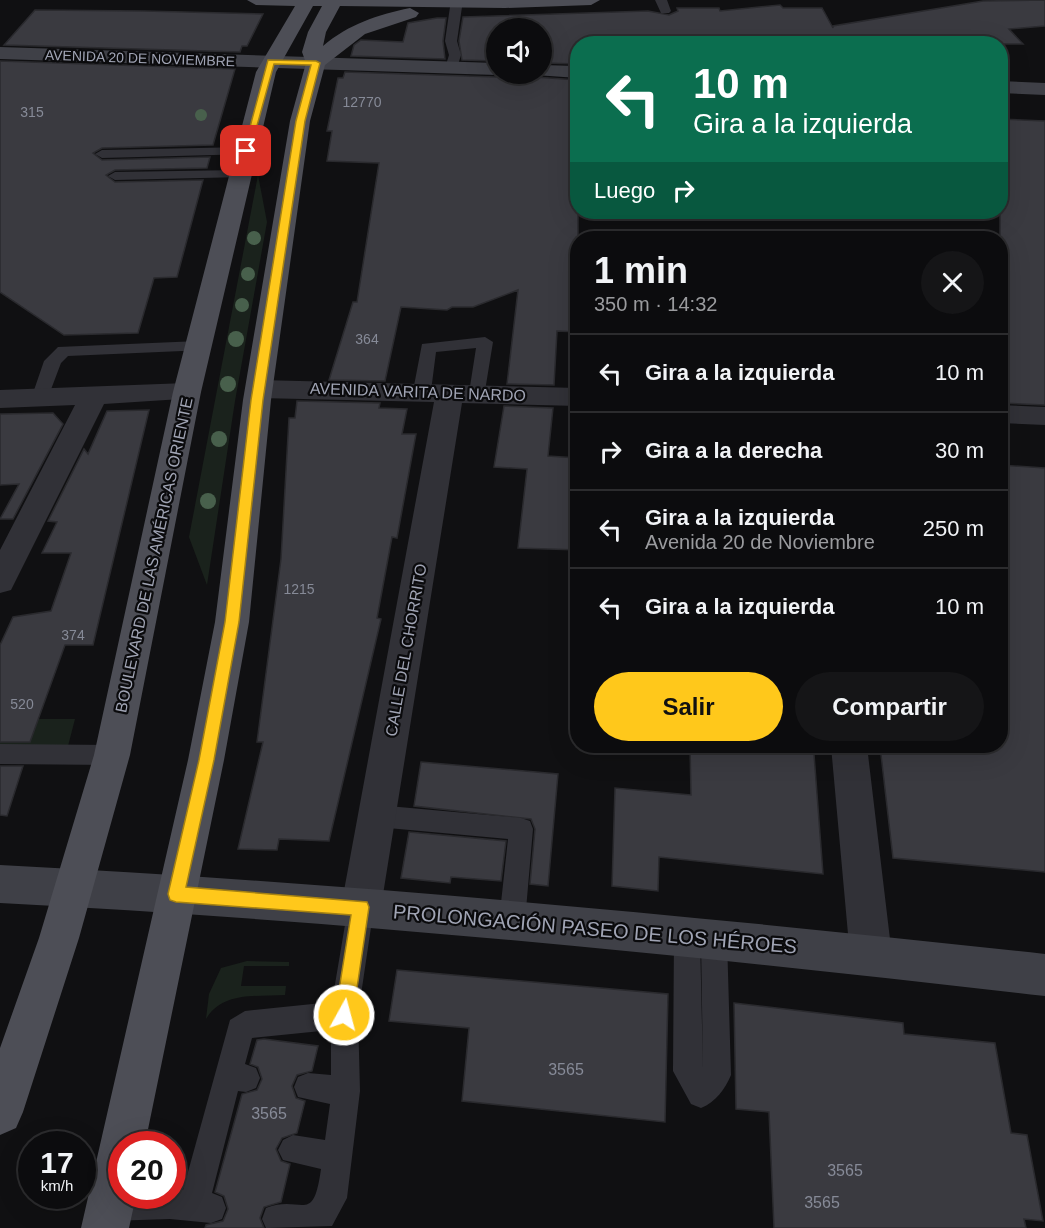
<!DOCTYPE html>
<html lang="es">
<head>
<meta charset="utf-8">
<style>
	body { margin:0; font-family:Helvetica,sans-serif; background:#151517; color:#f1f3f6; height:100vh; display:flex; flex-direction:column; font-size:22px; white-space:nowrap }
	* { box-sizing:border-box; margin:0 }
	p { font-size:20px; color:#9a9b9e }
	.icon { flex:none; width:33px; height:33px; fill:none; stroke:currentColor; stroke-width:2; stroke-linecap:round; stroke-linejoin:round }
	.map { position:relative; flex:1; overflow:hidden }
	.details { position:absolute; left:570px; top:231px; width:438px; height:522px; display:flex; flex-direction:column; background:#0c0c0e; border-radius:24px; box-shadow:0 6px 24px #0002,0 0 0 2px #2c2c2e }
	.details>* { flex:none }
	.top-card { position:absolute; left:570px; top:36px; width:438px; height:183px; border-radius:24px; box-shadow:0 6px 24px #0002,0 0 0 2px #2c2c2e; background:#0b6e4f; color:#fff; overflow:hidden }
	.tools { position:absolute; left:486px; top:18px; display:grid; gap:12px }
	.tools a { display:grid; place-items:center; width:66px; height:66px; border-radius:50%; background:#0c0c0e; box-shadow:0 6px 24px #0002,0 0 0 2px #2c2c2e; font-size:30px }
	.speed { position:absolute; left:18px; top:1131px; display:flex; gap:12px; font-size:30px; font-weight:700; text-align:center }
	.speed>* { display:grid; place-content:center; width:78px; height:78px; border-radius:50%; background:#0c0c0e; box-shadow:0 6px 24px #0002,0 0 0 2px #2c2c2e; line-height:1 }
	.speed small { font-size:15px; font-weight:400 }
	.speed .limit { border:9px solid #d22; background:#fff; color:#111 }
	.pin { position:absolute; display:grid; place-items:center; width:51px; height:51px; color:#fff; margin:-26px; border-radius:12px; box-shadow:0 3px 9px #0006 }
	.me { position:absolute; width:66px; margin:-33px; rotate:7deg; stroke-linejoin:round; filter:drop-shadow(0 0 4px #0008) }
	.turn { display:flex; align-items:center; gap:21px; height:126px; padding:0 24px; font-size:27px }
	.turn .icon { width:78px; height:78px; stroke-width:2.5 }
	.turn b { display:block; font-size:42px; line-height:51px }
	.then { display:flex; align-items:center; height:57px; padding:0 24px; background:#0003; gap:12px; font-size:22px }
	.round { display:grid; place-items:center; flex:none; width:63px; height:63px; border-radius:32px; background:#151517 }
	.overview { display:flex; align-items:center; justify-content:space-between; height:102px; padding:0 24px }
	h1 { font-size:36px; font-weight:800; line-height:45px }
	.cta { display:flex; gap:12px; margin-top:auto; padding:12px 24px }
	.cta a { flex:1; height:69px; border-radius:36px; background:#ffc81b; color:#111; font-size:24px; font-weight:800; line-height:69px; text-align:center }
	.cta a+a { background:#151517; color:#f1f3f6 }
	ul { padding:0; list-style:none }
	li { display:flex; align-items:center; gap:18px; height:78px; padding:0 24px; border-top:2px solid #2c2c2e }
	li div { flex:1 }
	li b { display:block; font-size:22px }
	li em { font-style:normal }
	.map>svg:first-child { display:block }
</style>
</head>
<body>
<div class="map">
<svg width="1045" height="1228" viewBox="0 0 1045 1228">
	<rect width="100%" height="100%" fill="#101012"/>
	<path fill="#1a221c" d="M 258,175 L 267,222 L 235,401 L 207,585 L 189,537 Z
		M 0,719 L 75,719 L 68,746 L 0,745 Z
		M 247,961 L 289,962 L 289,966 L 244,966 L 241,986 L 286,986 L 285,995 C 256,997 223,991 206,1019 L 209,994 L 221,968 Z"/>
	<path fill="#3a3a40" stroke="#2a2a2e" stroke-width="1.5" d="M 1045,0 L 1045,26 L 1009,29 L 1023,44 L 578,43 L 578,64 L 542,63 L 542,28 L 496,28 L 496,61 L 462,60 L 459,41 L 463,17 L 648,11 L 669,15 L 678,11 L 677,8 L 719,8 L 720,11 L 780,5 L 783,8 L 822,8 L 833,28 L 833,26 L 983,1 Z
		M 35,10 L 144,11 L 263,14 L 247,46 L 242,46 L 240,52 L 4,45 Z
		M 437,18 L 446,18 L 443,41 L 445,59 L 351,56 L 354,45 L 361,40 L 403,42 L 408,23 Z
		M 0,61 L 235,69 L 213,145 L 102,148 L 93,153 L 102,160 L 210,157 L 207,168 L 115,170 L 106,175 L 115,182 L 203,180 L 177,277 L 154,278 L 138,333 L 64,335 L 0,292 Z
		M 345,72 L 496,77 L 504,74 L 533,74 L 535,77 L 578,80 L 578,332 L 557,331 L 554,385 L 507,384 L 518,290 L 473,307 L 452,307 L 447,310 L 401,307 L 385,381 L 329,380 L 353,302 L 357,302 L 379,163 L 327,161 L 332,131 L 327,131 L 338,78 L 343,78 Z
		M 1000,119 L 1045,121 L 1045,405 L 1000,403 Z
		M 297,401 L 380,403 L 379,408 L 407,409 L 402,434 L 416,434 L 397,538 L 392,537 L 377,618 L 381,619 L 329,841 L 279,839 L 277,850 L 238,849 L 263,742 L 257,742 L 281,559 L 289,418 L 295,418 Z
		M 504,406 L 553,408 L 548,456 L 578,458 L 578,550 L 518,548 L 527,469 L 494,467 Z
		M 149,410 L 93,645 L 65,645 L 30,742 L 0,742 L 0,645 L 13,617 L 51,611 L 71,553 L 42,553 L 57,522 L 48,521 L 84,449 L 88,454 L 107,411 Z
		M 53,413 L 63,424 L 13,519 L 0,519 L 19,484 L 0,485 L 0,414 Z
		M 1000,465 L 1045,468 L 1045,872 L 893,858 L 880,746 L 1000,746 Z
		M 690,746 L 793,746 L 794,753 L 814,754 L 823,874 L 659,857 L 658,891 L 612,886 L 615,788 L 691,795 Z
		M 421,762 L 558,774 L 548,886 L 530,884 L 535,829 L 531,819 L 414,806 Z
		M 0,766 L 23,766 L 7,816 L 0,815 Z
		M 409,832 L 506,841 L 501,881 L 451,877 L 450,883 L 401,878 Z
		M 397,970 L 668,994 L 665,1122 L 462,1101 L 469,1028 L 389,1021 Z
		M 734,1003 L 903,1023 L 904,1034 L 995,1043 L 1011,1133 L 1027,1135 L 1043,1221 L 1024,1219 L 1026,1228 L 774,1228 L 769,1112 L 736,1109 Z
		M 264,1039 L 318,1046 L 312,1071 L 297,1075 L 292,1086 L 296,1098 L 305,1101 L 297,1133 L 282,1138 L 276,1149 L 281,1161 L 290,1164 L 281,1202 L 264,1207 L 260,1218 L 264,1228 L 205,1228 L 206,1225 L 223,1221 L 228,1209 L 224,1196 L 215,1192 L 242,1094 L 257,1090 L 262,1079 L 258,1067 L 250,1064 L 257,1040 Z"/>
	<g fill="none" stroke-linecap="round" stroke-linejoin="round">
		<path fill="#313137" fill-rule="evenodd" d="M 655,0 L 667,0 L 671,11 L 669,13 L 661,13 Z
			M 456,4 L 462,7 L 457,41 L 461,55 L 457,68 L 451,72 L 445,68 L 449,55 L 445,41 L 450,7 Z
			M 246,147 L 253,151 L 251,154 L 102,158 L 95,154 L 102,150 Z
			M 239,170 L 244,171 L 244,177 L 115,180 L 108,176 L 115,172 Z
			M 485,337 L 493,342 L 484,397 L 478,399 L 469,393 L 476,348 L 436,352 L 431,391 L 428,395 L 416,395 L 413,391 L 422,344 Z
			M 199,341 L 207,346 L 205,350 L 68,356 L 61,363 L 47,400 L 35,400 L 32,396 L 44,361 L 58,347 Z
			M 0,744 L 112,745 L 120,748 L 124,755 L 120,762 L 112,765 L 0,764 Z
			M 377,805 L 521,818 L 530,821 L 533,829 L 525,921 L 521,930 L 512,933 L 503,930 L 499,921 L 508,839 L 377,827 L 368,824 L 365,816 L 368,808 Z
			M 361,895 L 370,898 L 374,907 L 358,1015 L 360,1091 L 347,1198 L 332,1226 L 266,1228 L 262,1219 L 266,1208 C 302,1194 313,1227 321,1169 L 283,1160 L 278,1150 L 283,1140 L 293,1135 L 325,1140 L 330,1104 L 298,1097 L 294,1087 L 298,1077 L 308,1073 L 331,1075 L 331,1030 L 252,1038 L 245,1064 L 256,1068 L 260,1078 L 256,1088 L 246,1092 L 238,1091 L 212,1193 L 222,1197 L 226,1208 L 222,1219 L 211,1223 L 170,1219 L 109,1221 L 98,1217 L 94,1206 L 98,1195 L 109,1191 L 122,1190 L 122,1196 L 172,1196 L 172,1189 L 183,1190 L 230,1020 L 245,1011 L 332,1002 L 348,907 L 352,898 Z
			M 687,924 L 696,928 L 700,937 L 703,1070 L 701,939 L 705,930 L 714,926 L 723,930 L 727,939 L 731,1075 C 725,1089 716,1102 701,1108 L 691,1104 L 673,1071 L 674,937 L 678,928 Z"/>
		<path fill="#313137" fill-rule="evenodd" d="M 259,380 L 578,388 L 578,406 L 462,403 L 381,907 L 375,921 L 361,926 L 347,921 L 341,907 L 434,402 L 259,398 L 249,395 L 245,389 L 249,383 Z
			M 187,383 L 197,386 L 201,392 L 197,398 L 104,404 L 11,590 L 0,593 L 0,550 L 75,405 L 0,408 L 0,390 Z
			M 1000,405 L 1045,407 L 1045,425 L 1000,423 Z
			M 831,746 L 867,746 L 892,956 L 886,970 L 871,976 L 856,970 L 850,956 Z"/>
		<path fill="#3f4047" fill-rule="evenodd" d="M 0,47 L 496,63 L 496,74 L 502,74 L 496,75 L 0,59 Z
			M 542,65 L 578,66 L 578,78 L 535,75 L 542,74 Z
			M 1000,81 L 1045,83 L 1045,95 L 1000,93 Z
			M 0,865 C 350,883 697,916 1045,954 L 1045,996 C 697,956 350,921 0,903 Z"/>
		<path fill="#4d4e56" fill-rule="evenodd" d="M 247,0 L 600,0 L 591,5 L 505,8 L 340,6 L 326,32 L 323,46 C 349,24 377,15 410,8 L 419,13 L 416,17 L 365,34 L 325,65 L 310,121 L 271,400 L 249,622 L 224,760 L 145,1144 L 122,1144 L 122,1196 L 136,1196 L 129,1228 L 81,1228 L 188,760 L 215,622 L 243,400 L 290,121 L 306,63 L 302,52 L 308,32 L 322,6 L 313,6 L 276,72 L 201,392 L 130,755 L 79,938 L 23,1112 L 16,1128 L 0,1135 L 0,1048 L 39,938 L 94,755 L 173,392 L 256,72 L 295,6 L 256,5 Z"/>
	</g>
	<g fill="#48604c">
		<circle cx="201" cy="115" r="6"/>
		<circle cx="254" cy="238" r="7"/>
		<circle cx="248" cy="274" r="7"/>
		<circle cx="242" cy="305" r="7"/>
		<circle cx="236" cy="339" r="8"/>
		<circle cx="228" cy="384" r="8"/>
		<circle cx="219" cy="439" r="8"/>
		<circle cx="208" cy="501" r="8"/>
	</g>
	<path fill="#ffc81b" stroke="#a68212" stroke-width="1.5" d="M 268,60 L 316,61 L 320,63 L 305,121 L 263,400 L 239,622 L 214,760 L 186,887 L 367,902 L 369,907 L 353,1015 L 351,1021 L 344,1024 L 338,1021 L 335,1015 L 351,915 L 176,902 L 170,900 L 168,894 L 199,760 L 225,622 L 251,400 L 296,121 L 311,65 L 274,64 L 250,151 L 243,153 Z"/>
	<g text-anchor="middle" dominant-baseline="central" stroke-width="4.5" stroke-linejoin="round" paint-order="stroke">
		<g font-size="14" fill="#a0a4b4" stroke="#0b0b0d">
			<text transform="translate(140 58) rotate(2)">AVENIDA 20 DE NOVIEMBRE</text>
		</g>
		<g font-size="14" fill="#868a97">
			<text x="362" y="102">12770</text>
			<text x="32" y="112">315</text>
			<text x="367" y="339">364</text>
			<text x="299" y="589">1215</text>
			<text x="73" y="635">374</text>
			<text x="22" y="704">520</text>
		</g>
		<g font-size="16" fill="#a0a4b4" stroke="#0b0b0d">
			<text transform="translate(418 392) rotate(2)">AVENIDA VARITA DE NARDO</text>
			<text transform="translate(154 555) rotate(-78)">BOULEVARD DE LAS AMÉRICAS ORIENTE</text>
			<text transform="translate(406 650) rotate(-80)">CALLE DEL CHORRITO</text>
		</g>
		<g font-size="16" fill="#868a97">
			<text x="566" y="1069">3565</text>
			<text x="269" y="1113">3565</text>
			<text x="845" y="1170">3565</text>
			<text x="822" y="1202">3565</text>
		</g>
		<g font-size="20" fill="#a0a4b4" stroke="#0b0b0d">
			<text transform="translate(595 929) rotate(5)">PROLONGACIÓN PASEO DE LOS HÉROES</text>
		</g>
	</g>
</svg>
<div class="tools">
<a><svg class="icon" aria-label="sound" viewBox="0 0 24 24"><path d="M4 9h4l5-4v14l-5-4H4zM17 9q2 3 0 6"/></svg></a>
</div>
<div class="speed"><div>17<small>km/h</small></div><div class="limit">20</div></div>
<div class="pin" style="left:246px;top:151px;background:#d93025"><svg class="icon" aria-label="arrive" viewBox="0 0 24 24"><path d="M6 21V4h12l-3 4 3 4H6"/></svg></div>
<svg class="me" style="left:344px;top:1015px" viewBox="-20 -20 40 40"><circle r="17" fill="#ffc81b" stroke="#fff" stroke-width="3"/><path d="M0-11L8 9 0 5-8 9z" fill="#fff"/></svg>
<div class="top-card">
<div class="turn"><svg class="icon" aria-label="left" viewBox="0 0 24 24"><path d="M17 20v-9H6M10 6l-5 5 5 5"/></svg><div><b>10 m</b>Gira a la izquierda</div></div>
<div class="then">Luego<svg class="icon" aria-label="right" viewBox="0 0 24 24"><path d="M7 20v-9h11M14 6l5 5-5 5"/></svg></div>
</div>
<section class="details">
<div class="overview"><div><h1>1 min</h1><p>350 m · 14:32</p></div><a class="round"><svg class="icon" aria-label="close" viewBox="0 0 24 24"><path d="M6 6l12 12M18 6L6 18"/></svg></a></div>
<ul>
<li><svg class="icon" aria-label="left" viewBox="0 0 24 24"><path d="M17 20v-9H6M10 6l-5 5 5 5"/></svg><div><b>Gira a la izquierda</b></div><em>10 m</em></li>
<li><svg class="icon" aria-label="right" viewBox="0 0 24 24"><path d="M7 20v-9h11M14 6l5 5-5 5"/></svg><div><b>Gira a la derecha</b></div><em>30 m</em></li>
<li><svg class="icon" aria-label="left" viewBox="0 0 24 24"><path d="M17 20v-9H6M10 6l-5 5 5 5"/></svg><div><b>Gira a la izquierda</b><p>Avenida 20 de Noviembre</p></div><em>250 m</em></li>
<li><svg class="icon" aria-label="left" viewBox="0 0 24 24"><path d="M17 20v-9H6M10 6l-5 5 5 5"/></svg><div><b>Gira a la izquierda</b></div><em>10 m</em></li>
</ul>
<div class="cta"><a>Salir</a><a>Compartir</a></div>
</section>
</div>
</body>
</html>
